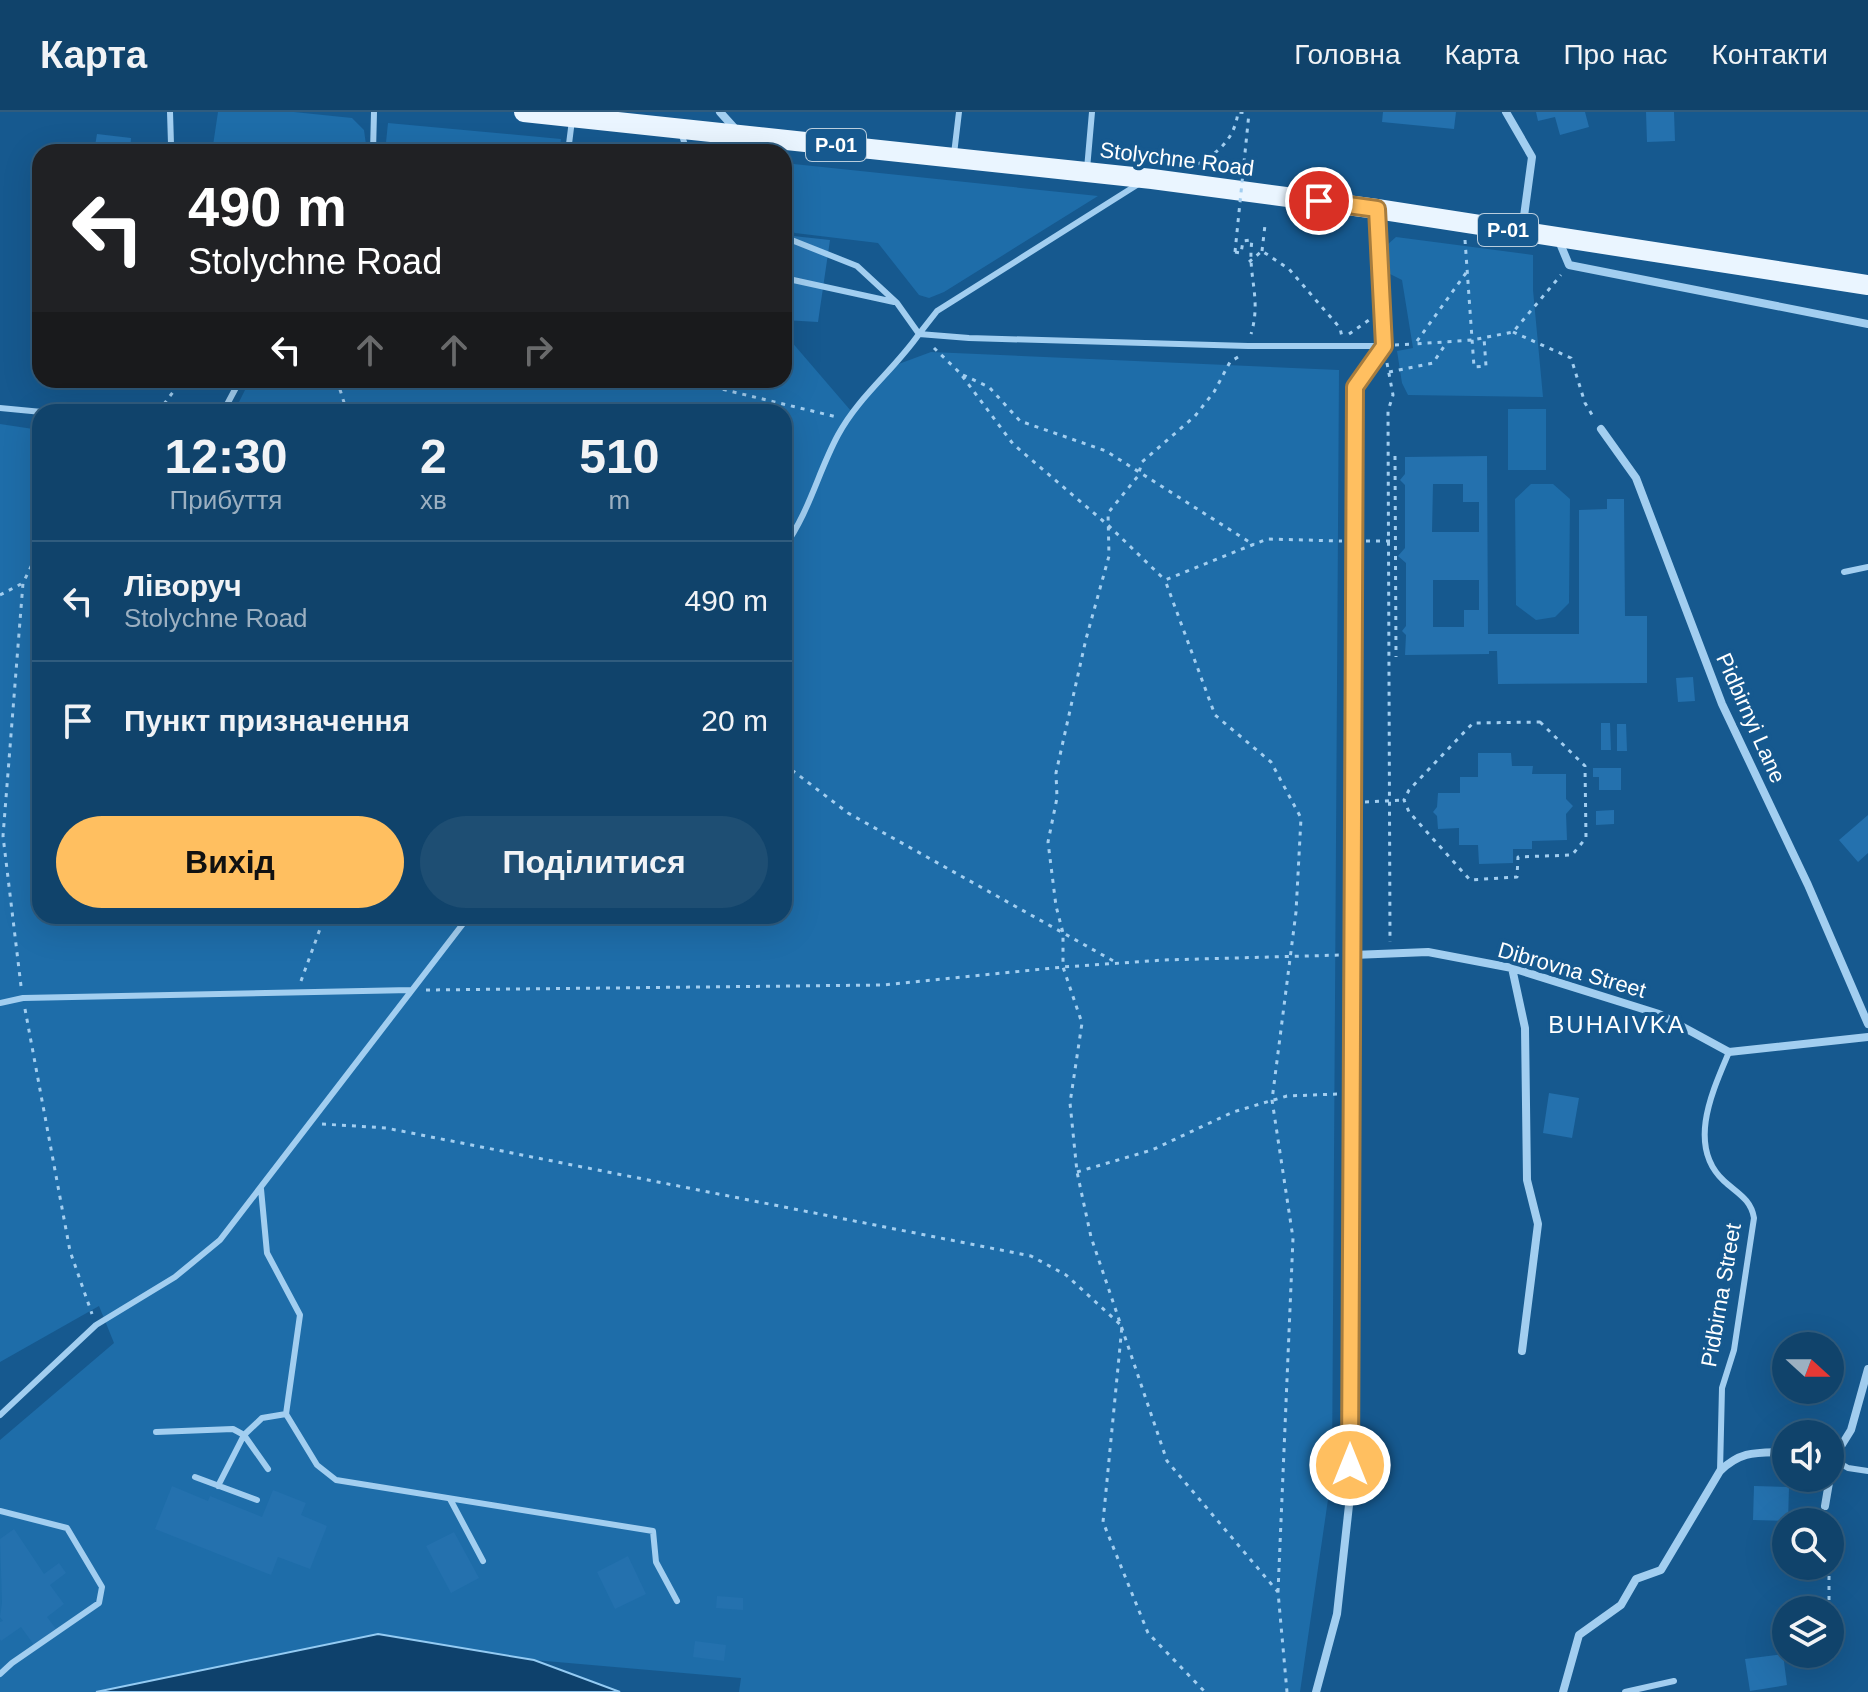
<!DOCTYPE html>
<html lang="uk">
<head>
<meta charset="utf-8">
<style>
	body { margin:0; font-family:Helvetica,sans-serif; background:#1e4e73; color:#f1f3f6; height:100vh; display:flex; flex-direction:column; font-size:30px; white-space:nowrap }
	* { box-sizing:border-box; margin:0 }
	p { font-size:26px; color:#9cb0c1 }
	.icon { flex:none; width:44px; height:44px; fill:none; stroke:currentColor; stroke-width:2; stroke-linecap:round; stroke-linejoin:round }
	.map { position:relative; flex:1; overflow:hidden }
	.side { position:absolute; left:32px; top:292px; width:760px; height:520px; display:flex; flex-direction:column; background:#10436b; border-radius:24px; box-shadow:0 8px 32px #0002,0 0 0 2px #305c7e }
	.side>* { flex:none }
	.top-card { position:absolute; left:32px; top:32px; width:760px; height:244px; border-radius:24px; box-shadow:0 8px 32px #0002,0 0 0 2px #305c7e; background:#202124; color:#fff; overflow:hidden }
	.needle { width:52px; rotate:111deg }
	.tools { position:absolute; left:1772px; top:1220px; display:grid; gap:16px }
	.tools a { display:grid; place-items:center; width:72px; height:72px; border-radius:50%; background:#10436b; box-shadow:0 8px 32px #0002,0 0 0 2px #305c7e; font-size:40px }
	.pin { position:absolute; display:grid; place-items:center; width:68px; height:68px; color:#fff; margin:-34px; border:4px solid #fff; border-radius:50%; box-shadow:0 2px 8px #0007 }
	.me { position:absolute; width:88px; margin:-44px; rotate:0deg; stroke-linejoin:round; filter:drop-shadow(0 0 6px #0008) }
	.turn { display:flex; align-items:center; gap:28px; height:168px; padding:0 24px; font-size:36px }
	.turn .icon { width:104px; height:104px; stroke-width:2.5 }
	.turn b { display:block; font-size:56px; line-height:68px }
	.lanes { display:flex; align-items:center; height:76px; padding:0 24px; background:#0003; justify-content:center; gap:40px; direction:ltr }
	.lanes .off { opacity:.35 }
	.eta { display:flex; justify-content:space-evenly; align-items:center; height:136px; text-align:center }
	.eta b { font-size:48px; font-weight:700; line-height:56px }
	.action { display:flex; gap:16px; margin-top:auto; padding:16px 24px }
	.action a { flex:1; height:92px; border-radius:48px; background:#ffbf60; color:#111; font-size:32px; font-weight:700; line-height:92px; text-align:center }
	.action a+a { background:#1e4e73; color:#f1f3f6 }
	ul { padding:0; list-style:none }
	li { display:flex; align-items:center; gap:24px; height:120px; padding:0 24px; border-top:2px solid #305c7e }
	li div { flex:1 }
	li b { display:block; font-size:30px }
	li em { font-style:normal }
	header { display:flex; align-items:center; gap:48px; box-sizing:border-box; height:112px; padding:0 40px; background:#10436b; border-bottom:2px solid #305c7e }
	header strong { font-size:38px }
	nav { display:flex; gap:44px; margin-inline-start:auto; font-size:28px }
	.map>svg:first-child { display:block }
</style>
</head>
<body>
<header>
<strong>Карта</strong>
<nav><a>Головна</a><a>Карта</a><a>Про нас</a><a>Контакти</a></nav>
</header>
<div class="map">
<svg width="1868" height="1580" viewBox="0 0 1868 1580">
	<rect width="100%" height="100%" fill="#16598f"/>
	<path fill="#1e6da9" d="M 218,0 L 294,0 L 352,6 L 364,18 L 367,40 L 212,40 Z
		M 388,11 L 561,27 L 559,40 L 385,40 Z
		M 784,51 L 1098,84 L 944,180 L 929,186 L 919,183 L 878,131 L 795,121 L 784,115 Z
		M 1396,125 L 1533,143 L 1533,178 L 1543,285 L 1408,283 L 1402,271 L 1397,239 L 1413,236 L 1402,168 L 1388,161 L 1387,133 Z
		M 784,221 L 851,299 L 896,253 L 931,240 L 1339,258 L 1332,1360 L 1300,1580 L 739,1580 L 741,1566 L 534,1548 L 378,1522 L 96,1580 L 0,1580 L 0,1328 L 114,1231 L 99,1194 L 0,1250 L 0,312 L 40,318 L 40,804 L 784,804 L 784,300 L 234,300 L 250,268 L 784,268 Z
		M 1508,297 L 1546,297 L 1546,358 L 1508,358 Z
		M 1531,372 L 1553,372 L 1570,387 L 1569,491 L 1555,505 L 1536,508 L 1516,493 L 1515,387 Z"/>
	<path fill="#0e416c" stroke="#94cbf3" stroke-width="2" d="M 378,1522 L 534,1548 L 620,1580 L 96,1580 Z"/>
	<path fill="#2471ae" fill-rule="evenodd" d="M 1383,0 L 1456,0 L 1454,17 L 1382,10 Z
		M 1536,0 L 1585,0 L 1589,15 L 1560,23 L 1555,5 L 1538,9 Z
		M 1646,0 L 1674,0 L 1675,29 L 1647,30 Z
		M 97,22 L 131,26 L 130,40 L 94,40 Z
		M 784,123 L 830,128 L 818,210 L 784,208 Z
		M 1487,344 L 1488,522 L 1579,522 L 1579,398 L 1607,397 L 1607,387 L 1624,387 L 1625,504 L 1647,504 L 1647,571 L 1498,572 L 1497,539 L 1489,539 L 1489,542 L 1405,543 L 1406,523 L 1402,519 L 1406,514 L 1406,451 L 1398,444 L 1405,436 L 1405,373 L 1400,368 L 1405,362 L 1405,345 ZM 1433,372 L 1463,372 L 1463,390 L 1479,390 L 1479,420 L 1432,420 ZM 1433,468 L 1479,468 L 1479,498 L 1464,498 L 1464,515 L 1433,515 Z
		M 1693,565 L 1695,589 L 1678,590 L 1676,566 Z
		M 1601,611 L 1610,611 L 1611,638 L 1601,638 Z
		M 1617,612 L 1626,612 L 1627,639 L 1617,639 Z
		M 1478,641 L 1511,641 L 1512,654 L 1533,654 L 1532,662 L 1566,662 L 1566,687 L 1573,694 L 1566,702 L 1567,728 L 1532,729 L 1532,737 L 1513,737 L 1513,751 L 1479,752 L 1478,733 L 1459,733 L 1459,716 L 1438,717 L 1437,704 L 1433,700 L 1437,695 L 1438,681 L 1460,681 L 1460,665 L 1478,665 Z
		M 1593,656 L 1621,656 L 1621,678 L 1599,678 L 1599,665 L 1593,665 Z
		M 1614,698 L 1614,712 L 1596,713 L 1596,699 Z
		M 1868,703 L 1868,741 L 1858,750 L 1839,728 Z
		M 1549,981 L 1579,986 L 1572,1026 L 1543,1021 Z
		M 172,1374 L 208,1389 L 210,1384 L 262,1405 L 273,1378 L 306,1391 L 301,1403 L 327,1414 L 310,1457 L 278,1445 L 271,1463 L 155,1417 Z
		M 1754,1374 L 1789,1375 L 1788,1409 L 1753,1408 Z
		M 14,1417 L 44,1462 L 59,1451 L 66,1461 L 50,1473 L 64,1492 L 47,1505 L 56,1517 L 34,1533 L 21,1515 L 1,1529 L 0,1527 L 0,1510 L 3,1509 L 0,1505 L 2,1491 L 0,1427 Z
		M 454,1420 L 479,1466 L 451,1481 L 426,1434 Z
		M 628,1444 L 646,1482 L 615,1497 L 597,1460 Z
		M 717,1484 L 743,1486 L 743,1498 L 716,1496 Z
		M 695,1529 L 726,1533 L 724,1549 L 693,1545 Z
		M 1783,1542 L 1787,1573 L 1750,1579 L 1745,1547 Z"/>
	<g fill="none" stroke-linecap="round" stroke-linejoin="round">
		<path stroke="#a2cef0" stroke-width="3" stroke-dasharray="4 6" stroke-linecap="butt" d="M 1198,52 C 1220,40 1235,25 1238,0 L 1249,1
			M 1465,128 L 1474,255 L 1486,254 L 1484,226
			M 1262,139 L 1265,113
			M 1235,140 L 1241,141 L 1243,129 L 1252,128 C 1247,164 1262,186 1251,222
			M 1249,150 L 1262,139 L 1289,157 L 1340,216 L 1342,225
			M 1466,161 L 1415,232 L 1472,228 L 1513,220 L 1561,163
			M 1513,220 L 1571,246 L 1585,291 L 1594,306
			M 1349,222 L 1369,208
			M 1395,233 L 1415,232
			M 934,236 L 960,261 L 1013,332 L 1109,414 L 1165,468
			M 1238,245 L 1230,250 L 1214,280 L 1195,304 L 1142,350 L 1138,364 L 1108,401 L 1109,444 L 1086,527 L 1056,661 L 1057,686 L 1048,730 L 1056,794 L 1063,821 L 1063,855 L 1082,911 L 1070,991 L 1077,1060 L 1091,1125 L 1167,1349 L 1278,1480 L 1287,1580
			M 1387,251 L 1393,283 L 1388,299 L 1390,830
			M 1389,260 L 1433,251 L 1447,230
			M 963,263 L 989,275 L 1020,309 L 1106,339 L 1254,433
			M 337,268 L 347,300
			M 684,268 L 837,305
			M 158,300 L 182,268
			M 1395,344 L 1396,545
			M 1366,429 L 1395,429
			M 0,483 L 21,472
			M 1540,610 L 1585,654 L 1586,726 L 1572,743 L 1518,745 L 1517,765 L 1470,768 L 1409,700 L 1404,688 L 1409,678 L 1473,611 Z
			M 784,652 L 848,701 L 1117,851
			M 1365,690 L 1404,688
			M 301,869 L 320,817 L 320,804
			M 21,874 L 3,724 L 23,471 L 40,436
			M 426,878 L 883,873 L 1063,855 L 1164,848 L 1341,843
			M 25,897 L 70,1139 L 92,1202
			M 322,1012 L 386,1016 L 1031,1144 L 1066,1163 L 1122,1214 L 1103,1410 L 1148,1521 L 1205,1580
			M 1077,1060 L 1152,1038 L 1233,1000 L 1287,984 L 1339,982
			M 1278,1480 L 1293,1126 L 1272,988 L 1296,800 L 1301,706 L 1271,650 L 1215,603 L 1165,468 L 1267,427 L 1342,429
			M 1829,1498 L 1829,1454"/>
		<path stroke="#a2cef0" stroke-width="6" d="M 170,0 L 171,32 L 180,40
			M 681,20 L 687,40
			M 373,40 L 374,0
			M 568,40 L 572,8
			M 954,42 L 959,0
			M 1087,57 L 1092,0
			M 784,125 L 857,154 L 897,191 L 919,222 L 937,199 L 1140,71
			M 784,166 L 894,190
			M 0,296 L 42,300
			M 223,300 L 240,268
			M 784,435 C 809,401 818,360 838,323 C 859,284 894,258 919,222 L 969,226 L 1248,234 L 1384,234
			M 1844,460 L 1868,455
			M 0,891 L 23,886 L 411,878
			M 261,1077 L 267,1141 L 300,1203 L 286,1302 L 317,1353 L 336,1368 L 653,1419 L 656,1450 L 677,1489
			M 0,1303 L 96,1213 L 175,1165 L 220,1128 L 469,804
			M 156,1320 L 233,1317 L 244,1323 L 262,1306 L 286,1302
			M 1833,1347 L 1848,1356 L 1868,1359
			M 1720,1359 L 1722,1276 L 1734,1238 L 1754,1106 C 1751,1087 1737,1081 1724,1069 C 1686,1034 1713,978 1729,940
			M 195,1365 L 257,1388
			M 218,1374 L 244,1323 L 268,1357
			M 450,1387 L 483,1449
			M 0,1399 L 67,1416 L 102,1475 L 99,1491 L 12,1551 L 0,1562
			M 1625,1580 L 1674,1569"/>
		<path stroke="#a2cef0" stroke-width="8" d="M 720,0 L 738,20
			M 1506,0 L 1532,45 L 1522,119
			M 1559,129 L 1569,153 L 1868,212
			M 1601,317 L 1636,366 L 1722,592 L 1808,773 L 1868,912
			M 1353,843 L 1428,840 L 1512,856 L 1659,902 L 1729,940 L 1868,925
			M 1512,856 L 1525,916 L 1527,1068 L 1538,1112 L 1522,1239
			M 1825,1394 L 1833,1347 L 1851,1318 L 1868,1257
			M 1316,1580 L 1337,1502 L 1350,1384 L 1355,275 L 1384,234 L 1377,98
			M 1563,1580 L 1579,1523 L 1621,1493 L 1636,1467 L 1661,1458 L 1720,1359 C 1742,1338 1757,1341 1786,1340"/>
		<path stroke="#eaf5ff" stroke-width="20" d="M 524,0 L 1152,67 L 1377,97 L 1868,173"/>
		<path stroke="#a2cef0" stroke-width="3" stroke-dasharray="4 6" stroke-linecap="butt" d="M 1235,140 L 1249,1"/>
	</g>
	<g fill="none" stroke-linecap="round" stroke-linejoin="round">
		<defs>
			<path id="route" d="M 1319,89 L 1377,97 L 1384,234 L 1355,275 L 1350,1353"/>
		</defs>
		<use href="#route" stroke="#a67c3e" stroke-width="20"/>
		<use href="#route" stroke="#ffbf60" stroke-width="14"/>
	</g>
	<g text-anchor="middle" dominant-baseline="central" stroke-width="8" stroke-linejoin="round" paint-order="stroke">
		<g fill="#16598f" stroke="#b9cddd" stroke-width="2">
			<rect x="806" y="17" width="60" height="32" rx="6"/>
			<rect x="1478" y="102" width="60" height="32" rx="6"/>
		</g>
		<g font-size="20" font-weight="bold" fill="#fff">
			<text x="836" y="33">Р-01</text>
			<text x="1508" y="118">Р-01</text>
		</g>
		<g font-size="22" fill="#fff" stroke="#16598f">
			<text transform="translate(1177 47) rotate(7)">Stolychne Road</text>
			<text transform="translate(1751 606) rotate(66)">Pidbirnyi Lane</text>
			<text transform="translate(1572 858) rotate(16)">Dibrovna Street</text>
			<text transform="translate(1721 1183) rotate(-80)">Pidbirna Street</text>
		</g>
		<g font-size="24" letter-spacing="2" fill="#fff" stroke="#16598f">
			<text x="1617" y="912">BUHAIVKA</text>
		</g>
	</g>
</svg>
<div class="tools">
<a><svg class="needle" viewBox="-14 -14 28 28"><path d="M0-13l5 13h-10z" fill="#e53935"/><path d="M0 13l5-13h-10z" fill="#9cb0c1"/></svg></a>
<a><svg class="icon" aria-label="sound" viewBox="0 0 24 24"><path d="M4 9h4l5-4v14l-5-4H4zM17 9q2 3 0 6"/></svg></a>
<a><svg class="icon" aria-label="search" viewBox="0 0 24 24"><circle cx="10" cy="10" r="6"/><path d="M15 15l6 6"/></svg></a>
<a><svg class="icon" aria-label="layers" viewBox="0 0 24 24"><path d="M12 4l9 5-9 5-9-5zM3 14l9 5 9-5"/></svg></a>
</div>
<div class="pin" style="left:1319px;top:89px;background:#d93025"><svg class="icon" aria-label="arrive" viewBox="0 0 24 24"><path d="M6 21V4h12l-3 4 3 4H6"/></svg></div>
<svg class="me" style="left:1350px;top:1353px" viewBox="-20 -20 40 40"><circle r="17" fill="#ffbf60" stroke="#fff" stroke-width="3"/><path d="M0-11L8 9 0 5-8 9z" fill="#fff"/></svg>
<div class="top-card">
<div class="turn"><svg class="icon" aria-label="left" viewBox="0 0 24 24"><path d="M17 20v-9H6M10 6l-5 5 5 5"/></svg><div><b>490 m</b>Stolychne Road</div></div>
<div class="lanes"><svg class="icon" aria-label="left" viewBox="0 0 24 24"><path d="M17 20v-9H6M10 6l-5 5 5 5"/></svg><svg class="icon off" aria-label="ahead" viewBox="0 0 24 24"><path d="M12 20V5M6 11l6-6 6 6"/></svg><svg class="icon off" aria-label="ahead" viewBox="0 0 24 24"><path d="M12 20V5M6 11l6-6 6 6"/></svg><svg class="icon off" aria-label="right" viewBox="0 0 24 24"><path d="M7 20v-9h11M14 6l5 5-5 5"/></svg></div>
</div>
<section class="side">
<div class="eta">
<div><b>12:30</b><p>Прибуття</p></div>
<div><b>2</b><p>хв</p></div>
<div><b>510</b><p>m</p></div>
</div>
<ul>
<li><svg class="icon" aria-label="left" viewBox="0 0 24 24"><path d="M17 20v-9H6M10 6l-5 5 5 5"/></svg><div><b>Ліворуч</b><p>Stolychne Road</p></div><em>490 m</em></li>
<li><svg class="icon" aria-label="arrive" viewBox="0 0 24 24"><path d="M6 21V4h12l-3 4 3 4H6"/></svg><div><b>Пункт призначення</b></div><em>20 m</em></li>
</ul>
<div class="action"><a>Вихід</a><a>Поділитися</a></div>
</section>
</div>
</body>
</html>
